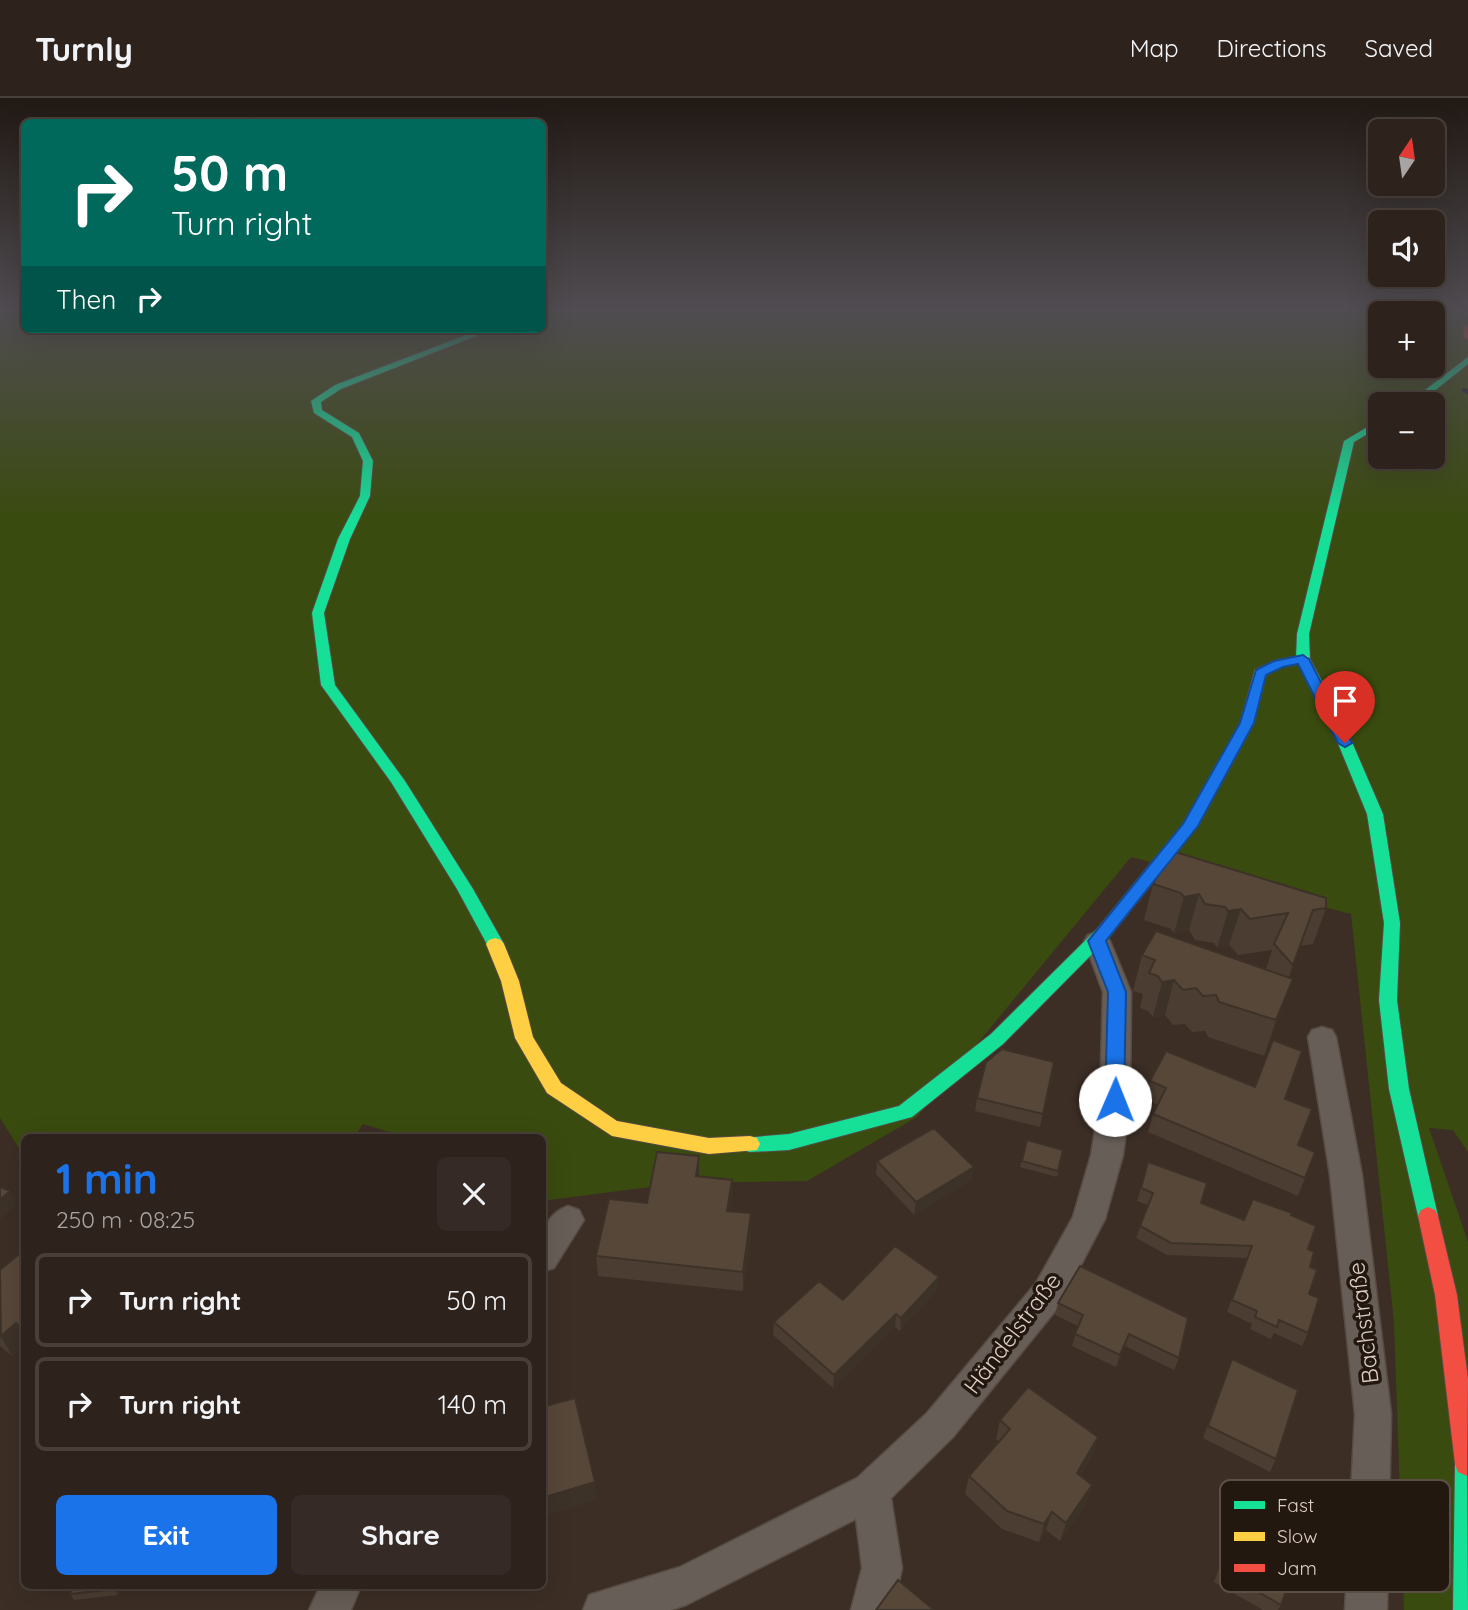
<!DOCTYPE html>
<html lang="en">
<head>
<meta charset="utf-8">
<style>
	body { margin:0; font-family:Quicksand,sans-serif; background:#352a25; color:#f1f3f6; height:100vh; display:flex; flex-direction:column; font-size:26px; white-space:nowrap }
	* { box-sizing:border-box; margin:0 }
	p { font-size:23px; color:#a7a4a3 }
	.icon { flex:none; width:38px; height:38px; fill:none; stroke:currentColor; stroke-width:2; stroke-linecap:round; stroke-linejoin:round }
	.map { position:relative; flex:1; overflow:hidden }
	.panel { position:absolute; left:21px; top:1036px; width:525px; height:455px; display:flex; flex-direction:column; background:#2d221c; border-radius:10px; box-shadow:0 7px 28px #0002,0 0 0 2px #483f3b }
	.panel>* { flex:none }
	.top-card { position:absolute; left:21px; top:21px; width:525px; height:214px; border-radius:10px; box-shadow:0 7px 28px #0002,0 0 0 2px #483f3b; background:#00695c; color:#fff; overflow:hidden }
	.needle { width:46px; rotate:13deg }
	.controls { position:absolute; left:1368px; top:21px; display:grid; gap:14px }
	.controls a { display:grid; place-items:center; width:77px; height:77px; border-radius:10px; background:#2d221c; box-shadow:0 7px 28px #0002,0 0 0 2px #483f3b; font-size:35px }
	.pin { position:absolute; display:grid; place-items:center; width:60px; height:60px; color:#fff; margin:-72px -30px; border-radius:50% 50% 50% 0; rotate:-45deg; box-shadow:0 0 7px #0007 }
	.pin .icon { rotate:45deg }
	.me { position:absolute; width:77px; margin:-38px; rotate:1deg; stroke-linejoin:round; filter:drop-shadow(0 0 5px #0008) }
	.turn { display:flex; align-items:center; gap:24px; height:147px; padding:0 35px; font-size:32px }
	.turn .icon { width:91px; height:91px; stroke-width:2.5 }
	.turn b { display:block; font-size:49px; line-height:60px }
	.then { display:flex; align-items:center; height:66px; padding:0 35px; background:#0003; gap:14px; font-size:26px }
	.round { display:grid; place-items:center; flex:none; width:74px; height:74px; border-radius:10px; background:#352a25 }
	.head { display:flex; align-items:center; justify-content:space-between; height:119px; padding:0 35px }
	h1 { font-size:42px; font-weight:800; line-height:52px; color:#1a73e8 }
	.button { display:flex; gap:14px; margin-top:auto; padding:14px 35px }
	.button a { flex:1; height:80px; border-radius:10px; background:#1a73e8; color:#fff; font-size:28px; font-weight:800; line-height:80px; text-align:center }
	.button a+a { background:#352a25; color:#f1f3f6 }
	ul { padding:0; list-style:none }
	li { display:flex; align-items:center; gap:21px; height:94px; margin:0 14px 10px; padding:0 21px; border:4px solid #483f3b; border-radius:10px }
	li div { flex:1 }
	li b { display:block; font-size:26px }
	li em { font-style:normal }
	header { display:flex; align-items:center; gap:42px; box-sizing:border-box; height:98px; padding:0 35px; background:#2d221c; border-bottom:2px solid #483f3b }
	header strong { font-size:33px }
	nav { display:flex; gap:38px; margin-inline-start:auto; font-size:24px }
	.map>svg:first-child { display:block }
</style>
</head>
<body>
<header>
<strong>Turnly</strong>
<nav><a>Map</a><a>Directions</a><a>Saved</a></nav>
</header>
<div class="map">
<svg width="1468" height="1512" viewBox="0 0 1468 1512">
	<rect width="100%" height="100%" fill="#3c2e25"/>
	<path fill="#3a4b0f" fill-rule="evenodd" d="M 0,212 L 24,212 L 24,231 L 542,231 L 543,212 L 1468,212 L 1468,1054 L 1453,1032 L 1429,1030 L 1468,1144 L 1468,1512 L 1404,1512 L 1394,1224 L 1351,816 L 1131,759 L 917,1019 L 807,1083 L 681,1085 L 549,1102 L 543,1098 L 542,1040 L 406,1039 L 363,1026 L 354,1040 L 24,1040 L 24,1058 L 0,1020 ZM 1381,215 L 1433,215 L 1433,268 L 1381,268 ZM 1381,306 L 1433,306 L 1433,359 L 1381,359 Z"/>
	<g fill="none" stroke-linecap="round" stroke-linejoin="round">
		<path stroke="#172428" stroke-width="4.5" d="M 1464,292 L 1468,294"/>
		<defs>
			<path id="street" d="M 1097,834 L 1106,837 L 1110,843 L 1131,894 L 1130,1002 L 1123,1057 L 1105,1121 L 1060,1207 L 953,1339 L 891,1400 L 902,1470 L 893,1512 L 851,1512 L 862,1470 L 856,1421 L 686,1507 L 671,1512 L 583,1512 L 589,1497 L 680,1469 L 857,1380 L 927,1315 L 1036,1185 L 1073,1119 L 1091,1057 L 1100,1002 L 1103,894 L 1084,843 L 1088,837 Z
				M 1322,929 L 1332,932 L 1336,939 L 1362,1077 L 1391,1316 L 1387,1512 L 1345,1512 L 1355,1316 L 1330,1077 L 1308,939 L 1312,932 Z
				M 568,1108 L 579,1112 L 584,1122 L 554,1170 L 542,1174 C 542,1148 538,1119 568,1108 Z
				M 320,1488 L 361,1488 L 351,1512 L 309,1512 Z"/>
			<path id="fast" d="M 482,231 L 494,231 L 341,291 L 321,304 L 322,312 L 359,335 L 373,363 L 370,398 L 350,441 L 324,515 L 335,587 L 405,683 L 473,791 L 504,846 L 501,850 L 489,850 L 457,791 L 391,684 L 321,587 L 312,515 L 338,441 L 360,398 L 363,363 L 352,339 L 314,315 L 311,303 L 335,287 Z
				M 1468,259 L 1468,266 L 1418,306 L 1407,306 Z
				M 1381,321 L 1381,328 L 1354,344 L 1309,536 L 1310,561 L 1342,621 L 1383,716 L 1400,825 L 1397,902 L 1409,991 L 1438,1118 L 1435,1124 L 1428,1127 L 1421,1124 L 1418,1118 L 1389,991 L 1379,902 L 1384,825 L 1367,716 L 1328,621 L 1296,561 L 1297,536 L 1344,343 Z
				M 1104,828 L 1110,830 L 1112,834 L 1110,838 L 1003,946 L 912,1019 L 789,1052 L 750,1054 L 743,1052 L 740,1046 L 743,1040 L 789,1036 L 899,1008 L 991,936 L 1098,830 Z
				M 1467,1354 L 1468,1512 L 1453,1512 L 1455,1366 L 1458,1358 Z"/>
			<path id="slow" d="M 1303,557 L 1308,558 L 1308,564 L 1283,569 L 1266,577 L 1254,625 L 1198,728 L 1110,838 L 1098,838 L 1096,834 L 1098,830 L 1183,726 L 1240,625 L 1255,572 L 1274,563 Z
				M 495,840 L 501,842 L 504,846 L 519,883 L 533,939 L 561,985 L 617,1023 L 709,1040 L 750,1038 L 757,1040 L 760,1046 L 757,1052 L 709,1056 L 612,1038 L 547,995 L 515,940 L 501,883 L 486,846 L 489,842 Z"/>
			<path id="jam" d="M 1468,227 L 1468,242 L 1464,239 L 1464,229 Z
				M 1428,1109 L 1435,1112 L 1438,1118 L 1457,1197 L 1468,1281 L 1467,1378 L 1458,1374 L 1455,1366 L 1435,1197 L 1418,1118 L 1421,1112 Z"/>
		</defs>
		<use href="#street" stroke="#574b43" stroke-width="3"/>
		<use href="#fast" stroke="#574b43" stroke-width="2"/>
		<use href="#slow" stroke="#574b43" stroke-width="2"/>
		<use href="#jam" stroke="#574b43" stroke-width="2"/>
		<use href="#street" fill="#685e58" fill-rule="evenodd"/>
		<use href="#fast" fill="#16e098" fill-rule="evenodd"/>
		<use href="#slow" fill="#ffcf43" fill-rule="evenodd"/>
		<use href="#jam" fill="#f24e42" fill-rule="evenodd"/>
	</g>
	<path fill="#4b3d31" d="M 1153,786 L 1326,810 L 1313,846 L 1300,848 L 1289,879 L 1280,916 L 1264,958 L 1208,939 L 1205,933 L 1192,934 L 1185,926 L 1173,927 L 1165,917 L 1153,919 L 1148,913 L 1140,910 L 1143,896 L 1133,893 L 1142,857 L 1266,871 L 1272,852 L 1238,857 L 1229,847 L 1217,850 L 1214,845 L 1195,842 L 1189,832 L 1174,835 L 1171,831 L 1144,822 Z
		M 1054,964 L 1040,1029 L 975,1013 L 977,1000 Z
		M 1150,983 L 1285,1001 L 1298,1047 L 1305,1080 L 1298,1098 L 1148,1034 L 1153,1016 L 1158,1007 L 1145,1001 Z
		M 1027,1042 L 1063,1052 L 1057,1079 L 1020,1069 Z
		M 877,1063 L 972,1082 L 914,1117 L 876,1076 Z
		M 1148,1064 L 1201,1105 L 1244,1122 L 1291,1117 L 1308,1151 L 1310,1169 L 1308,1235 L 1302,1248 L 1274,1235 L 1271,1241 L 1250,1231 L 1252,1226 L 1227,1214 L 1247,1160 L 1167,1157 L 1136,1140 L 1148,1107 L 1137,1103 Z
		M 699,1078 L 732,1082 L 732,1101 L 730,1113 L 751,1135 L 743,1193 L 598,1178 L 596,1158 L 647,1105 Z
		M 24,1152 L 24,1247 L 12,1258 L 0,1248 L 0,1172 Z
		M 1080,1168 L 1179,1260 L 1174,1272 L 1125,1248 L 1116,1269 L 1072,1248 L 1078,1228 L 1055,1217 L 1058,1205 Z
		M 937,1192 L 900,1233 L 895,1229 L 833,1290 L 773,1237 L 774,1224 L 843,1202 Z
		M 1232,1261 L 1276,1361 L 1270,1374 L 1203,1340 Z
		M 1000,1322 L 1098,1339 L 1092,1358 L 1080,1378 L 1092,1387 L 1086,1406 L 1060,1443 L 1046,1432 L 1039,1444 L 1002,1431 L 965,1396 L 969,1378 L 999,1344 L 996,1341 Z
		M 1245,1402 L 1281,1507 L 1278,1512 L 1263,1512 L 1214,1484 L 1239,1415 Z
		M 121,1488 L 118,1497 L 74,1502 L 70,1496 Z"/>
	<path fill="#3d3228" d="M 1199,796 L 1189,832 L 1174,835 L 1184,799 Z
		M 1241,811 L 1229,847 L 1217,850 L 1228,813 Z
		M 1293,881 L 1280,916 L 1264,958 L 1276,922 Z
		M 1174,882 L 1165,917 L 1153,919 L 1162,884 Z
		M 699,1058 L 699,1078 L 696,1078 Z
		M 974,1069 L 972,1082 L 914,1117 L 916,1104 Z
		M 732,1082 L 732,1101 L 727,1132 L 727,1113 Z
		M 10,1093 L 17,1106 L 0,1122 L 0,1102 Z
		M 751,1115 L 751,1135 L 743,1193 L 743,1174 Z
		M 939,1179 L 937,1192 L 900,1233 L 901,1220 Z
		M 896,1216 L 895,1229 L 833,1290 L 834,1277 Z
		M 16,1225 L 24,1240 L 24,1247 L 12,1258 L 1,1238 Z
		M 1129,1236 L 1125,1248 L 1116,1269 L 1120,1257 Z
		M 1098,1339 L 1092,1358 L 1071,1393 L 1077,1375 Z
		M 595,1384 L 597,1402 L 542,1419 L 542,1400 Z
		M 1092,1387 L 1086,1406 L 1060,1443 L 1066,1425 Z
		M 1052,1414 L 1046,1432 L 1039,1444 L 1044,1426 Z
		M 115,1488 L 121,1488 L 118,1497 L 115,1491 Z"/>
	<path fill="#574739" stroke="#3d3228" stroke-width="2" d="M 1172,753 L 1326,800 L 1326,810 L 1313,812 L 1293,867 L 1274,846 L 1288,815 L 1250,821 L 1241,811 L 1228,813 L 1225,809 L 1205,806 L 1199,796 L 1184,799 L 1181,795 L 1153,786 Z
		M 1156,833 L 1293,881 L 1276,922 L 1219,904 L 1216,897 L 1203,898 L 1196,890 L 1183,892 L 1174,882 L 1162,884 L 1158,878 L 1149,875 L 1155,862 L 1142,857 Z
		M 1273,942 L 1302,953 L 1285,1001 L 1312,1011 L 1298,1047 L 1315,1054 L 1305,1080 L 1153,1016 L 1166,990 L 1150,983 L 1166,953 L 1255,989 Z
		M 1002,951 L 1054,964 L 1043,1016 L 977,1000 L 986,964 Z
		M 934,1030 L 974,1069 L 916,1104 L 877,1063 Z
		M 1027,1042 L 1063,1052 L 1058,1073 L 1022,1063 Z
		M 657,1054 L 699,1058 L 696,1078 L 732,1082 L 727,1113 L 751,1115 L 743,1174 L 596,1158 L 609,1101 L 647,1105 Z
		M 1148,1064 L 1207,1085 L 1201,1105 L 1244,1122 L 1253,1101 L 1292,1115 L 1291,1117 L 1316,1128 L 1308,1151 L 1314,1154 L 1310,1169 L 1317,1172 L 1309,1196 L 1319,1200 L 1308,1235 L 1279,1222 L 1277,1229 L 1255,1219 L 1257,1213 L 1232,1202 L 1252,1148 L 1171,1145 L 1140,1128 L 1153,1095 L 1141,1090 Z
		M 0,1089 L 10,1093 L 0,1102 Z
		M 895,1148 L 939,1179 L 901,1220 L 896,1216 L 834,1277 L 774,1224 L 819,1183 L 843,1202 Z
		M 24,1152 L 24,1232 L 16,1225 L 1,1238 L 0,1172 Z
		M 1080,1168 L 1188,1220 L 1179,1260 L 1129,1236 L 1120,1257 L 1075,1236 L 1083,1217 L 1058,1205 Z
		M 1232,1261 L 1298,1292 L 1276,1361 L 1208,1328 Z
		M 1028,1289 L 1098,1339 L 1077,1375 L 1092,1387 L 1066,1425 L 1052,1414 L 1044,1426 L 1007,1413 L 969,1378 L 1010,1331 L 1000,1322 Z
		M 575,1300 L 595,1384 L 542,1400 L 542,1309 Z
		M 1245,1402 L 1306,1436 L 1281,1507 L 1220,1472 Z
		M 898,1482 L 934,1512 L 876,1512 Z
		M 72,1488 L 115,1488 L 115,1491 L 70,1496 Z"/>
	<linearGradient id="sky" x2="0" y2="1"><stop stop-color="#211914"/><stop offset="0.5" stop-color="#504c51"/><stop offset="1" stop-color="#504c51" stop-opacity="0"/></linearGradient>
	<rect width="1468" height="423" fill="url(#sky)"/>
	<path fill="#1a73e8" stroke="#114b97" stroke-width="2" d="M 1303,557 L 1309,561 L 1352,645 L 1345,649 L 1338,645 L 1298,566 L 1283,569 L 1266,577 L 1254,625 L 1198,728 L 1106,843 L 1126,894 L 1124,1002 L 1121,1007 L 1115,1009 L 1108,1007 L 1105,1002 L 1108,894 L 1088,843 L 1183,726 L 1240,625 L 1256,572 L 1274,563 Z"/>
	<g text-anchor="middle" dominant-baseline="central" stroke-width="7" stroke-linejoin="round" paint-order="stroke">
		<g font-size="23" fill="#decec4" stroke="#231810">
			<text transform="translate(1363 1225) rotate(-97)">Bachstraße</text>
			<text transform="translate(1012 1235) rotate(-53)">Händelstraße</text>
		</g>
	</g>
	<rect x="1220" y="1382" width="230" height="112" rx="10" fill="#231810" stroke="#5b4f46" stroke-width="2"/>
	<rect x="1234" y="1403" width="31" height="8" fill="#16e098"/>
	<rect x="1234" y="1434" width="31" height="9" fill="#ffcf43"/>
	<rect x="1234" y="1466" width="31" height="8" fill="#f24e42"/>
	<g font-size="19" fill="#decec4">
		<text x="1277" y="1414">Fast</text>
		<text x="1277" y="1445">Slow</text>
		<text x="1277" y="1477">Jam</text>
	</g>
</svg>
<div class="controls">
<a><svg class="needle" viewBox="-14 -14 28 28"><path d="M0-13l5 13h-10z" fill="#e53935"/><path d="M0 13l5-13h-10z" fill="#a7a4a3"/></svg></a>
<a><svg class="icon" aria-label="sound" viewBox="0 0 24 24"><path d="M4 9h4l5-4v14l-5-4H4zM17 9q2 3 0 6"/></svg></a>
<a>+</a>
<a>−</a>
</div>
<div class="pin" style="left:1345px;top:645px;background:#d93025"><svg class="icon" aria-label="arrive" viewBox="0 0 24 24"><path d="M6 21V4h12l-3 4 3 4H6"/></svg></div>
<svg class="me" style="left:1115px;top:1002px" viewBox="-20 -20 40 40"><circle r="19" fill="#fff"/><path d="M0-13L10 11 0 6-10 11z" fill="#1a73e8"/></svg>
<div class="top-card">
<div class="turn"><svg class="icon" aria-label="right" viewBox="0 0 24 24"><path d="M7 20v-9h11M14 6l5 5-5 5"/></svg><div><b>50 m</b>Turn right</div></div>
<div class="then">Then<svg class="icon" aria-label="right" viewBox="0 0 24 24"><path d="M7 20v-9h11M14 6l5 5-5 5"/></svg></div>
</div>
<section class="panel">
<div class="head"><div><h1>1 min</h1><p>250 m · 08:25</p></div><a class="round"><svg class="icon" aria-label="close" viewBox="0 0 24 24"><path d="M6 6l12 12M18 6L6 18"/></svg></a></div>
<ul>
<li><svg class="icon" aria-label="right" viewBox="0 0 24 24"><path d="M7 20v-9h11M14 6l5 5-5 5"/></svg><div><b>Turn right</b></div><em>50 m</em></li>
<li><svg class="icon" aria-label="right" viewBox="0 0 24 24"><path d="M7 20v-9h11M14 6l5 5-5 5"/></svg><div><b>Turn right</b></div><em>140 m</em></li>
</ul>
<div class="button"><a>Exit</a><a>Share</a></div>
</section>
</div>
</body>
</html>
